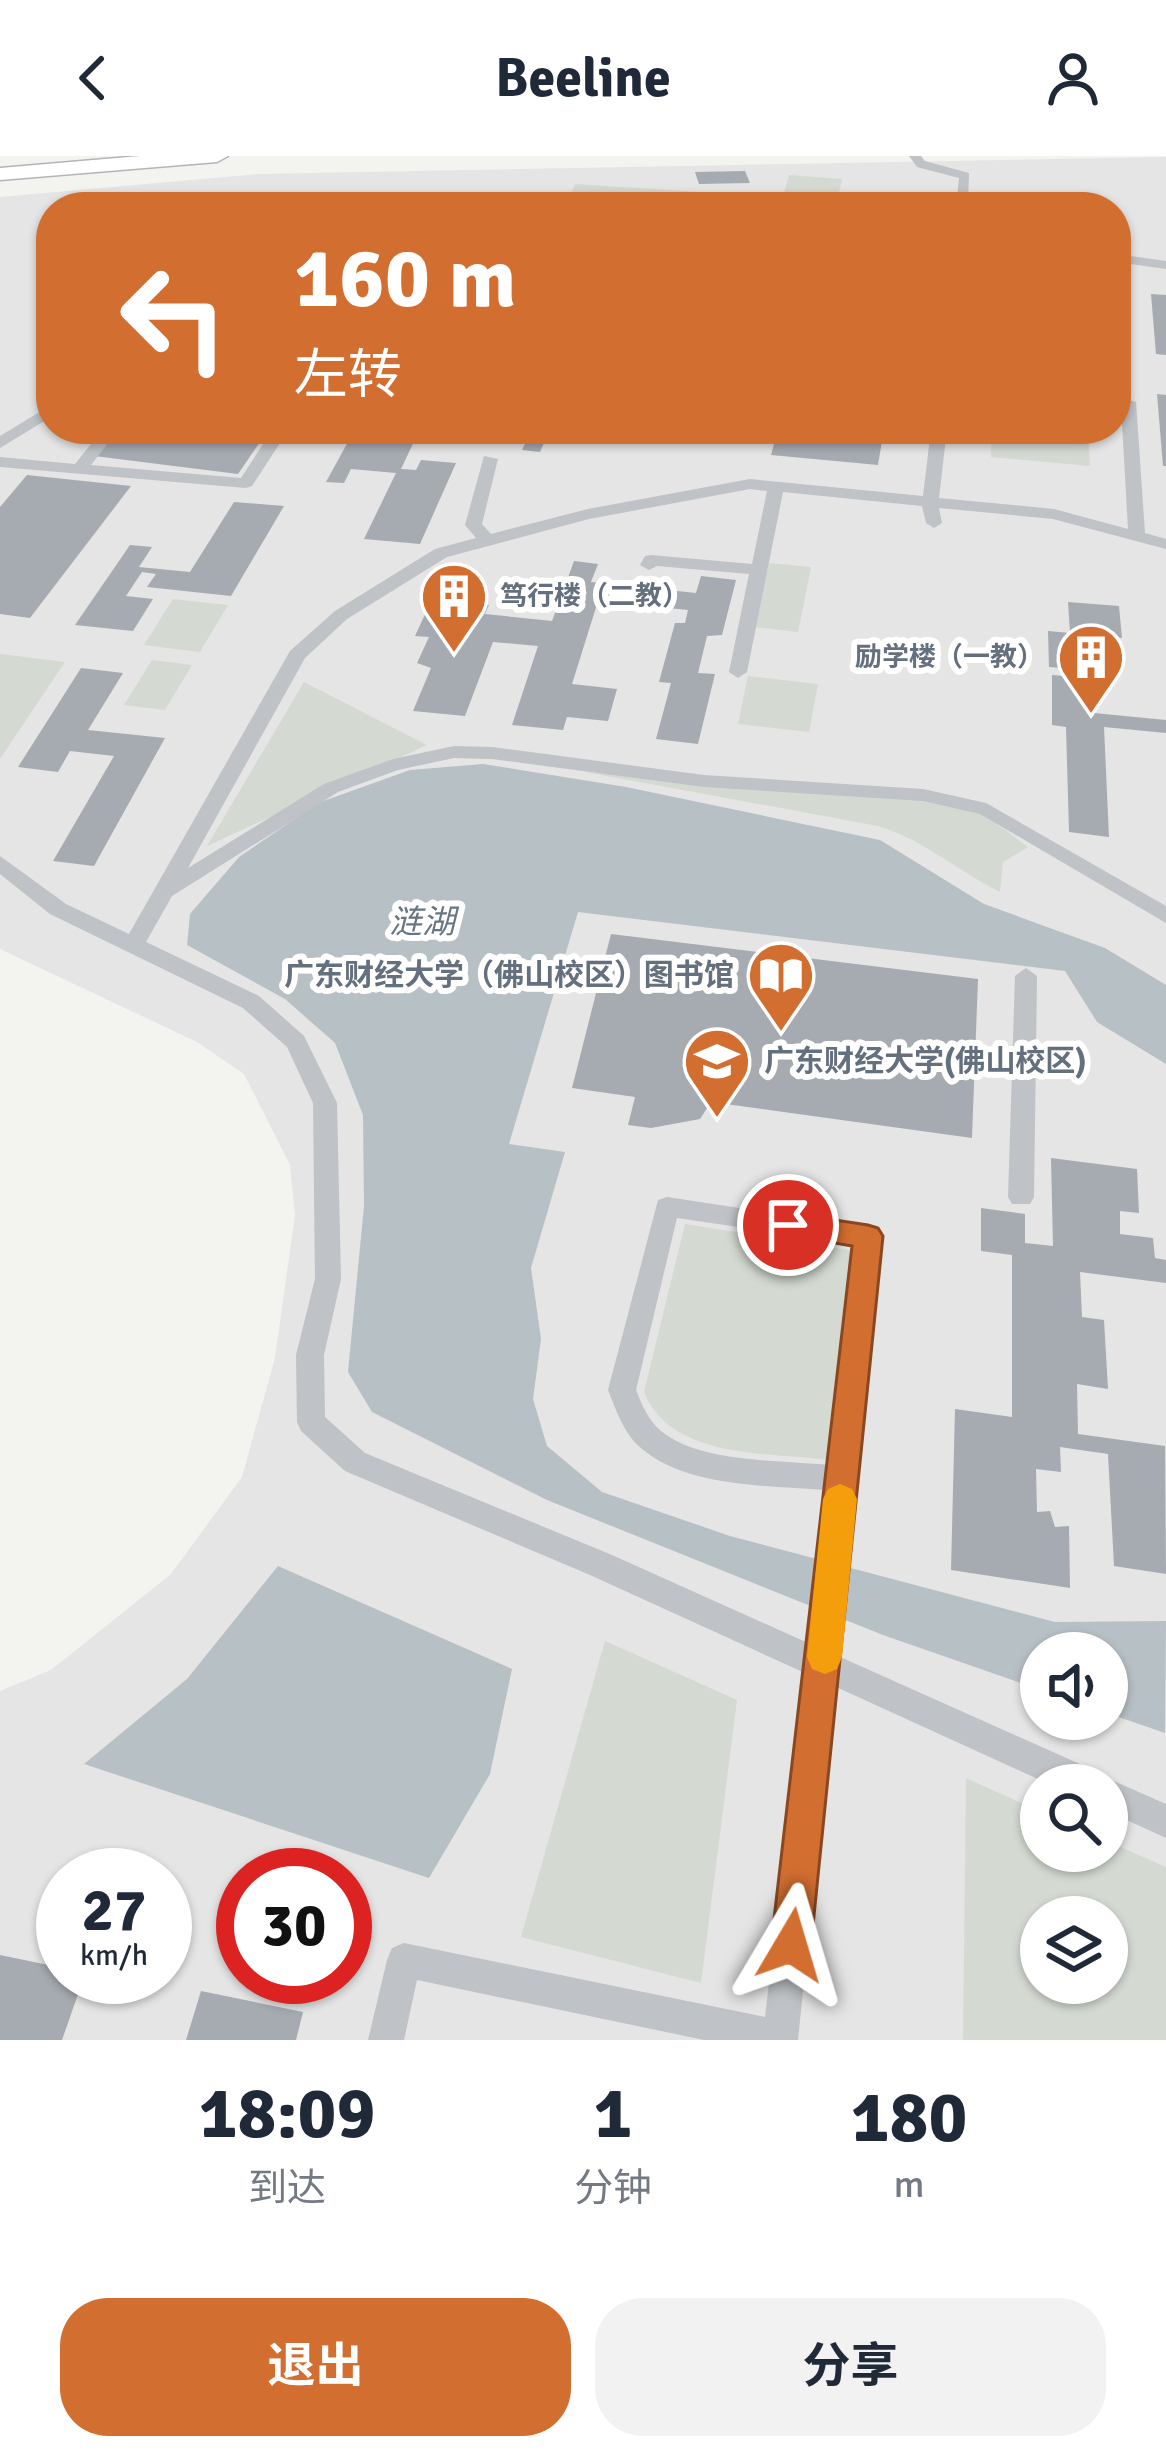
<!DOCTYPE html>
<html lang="zh">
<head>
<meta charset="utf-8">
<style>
	body { margin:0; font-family:Signika,"Noto Sans SC",sans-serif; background:#f2f2f3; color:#1f2937; height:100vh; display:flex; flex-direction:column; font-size:45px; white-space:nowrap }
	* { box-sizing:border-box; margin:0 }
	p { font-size:39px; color:#747a83 }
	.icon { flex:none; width:66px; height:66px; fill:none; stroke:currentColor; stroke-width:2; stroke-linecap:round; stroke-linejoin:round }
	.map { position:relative; height:1884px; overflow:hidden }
	.side { display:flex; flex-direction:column; background:#fff; flex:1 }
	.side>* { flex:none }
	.hud { position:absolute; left:36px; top:36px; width:1095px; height:252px; border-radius:48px; box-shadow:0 3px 9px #0004; background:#d36e31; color:#fff; overflow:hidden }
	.fabs { position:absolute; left:1020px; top:1476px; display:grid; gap:24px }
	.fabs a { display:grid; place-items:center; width:108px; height:108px; border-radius:50%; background:#fff; box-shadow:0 3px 9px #0004; font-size:60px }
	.speed { position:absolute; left:36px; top:1692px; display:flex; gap:24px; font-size:60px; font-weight:700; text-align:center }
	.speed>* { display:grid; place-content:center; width:156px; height:156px; border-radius:50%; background:#fff; box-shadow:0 3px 9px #0004; line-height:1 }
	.speed small { font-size:30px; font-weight:400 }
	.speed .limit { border:18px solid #d22; background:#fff; color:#111 }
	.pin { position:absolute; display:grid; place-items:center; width:102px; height:102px; color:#fff; margin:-51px; border:6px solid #fff; border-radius:50%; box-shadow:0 3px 12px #0007 }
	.me { position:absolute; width:132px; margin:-66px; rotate:7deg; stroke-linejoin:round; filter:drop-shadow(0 0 9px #0008) }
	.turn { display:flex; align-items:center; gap:42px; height:252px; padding:0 60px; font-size:54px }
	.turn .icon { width:156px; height:156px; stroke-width:2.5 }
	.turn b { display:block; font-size:84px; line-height:102px }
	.eta { display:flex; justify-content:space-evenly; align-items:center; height:204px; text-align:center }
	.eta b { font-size:72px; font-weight:700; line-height:84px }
	.cta { display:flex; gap:24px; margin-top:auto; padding:24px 60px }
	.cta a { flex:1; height:138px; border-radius:48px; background:#d36e31; color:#fff; font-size:48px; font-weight:700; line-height:138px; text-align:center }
	.cta a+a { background:#f2f2f3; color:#1f2937 }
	header { display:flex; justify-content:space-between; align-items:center; height:156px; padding:0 60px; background:#fff; font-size:54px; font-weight:700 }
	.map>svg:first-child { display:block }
</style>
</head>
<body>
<header><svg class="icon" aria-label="back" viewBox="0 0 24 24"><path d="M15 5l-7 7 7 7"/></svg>Beeline<svg class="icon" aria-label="person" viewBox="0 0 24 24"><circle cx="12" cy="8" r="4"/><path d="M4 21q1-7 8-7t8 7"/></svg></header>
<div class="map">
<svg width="1166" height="1884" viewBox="0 0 1166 1884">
	<rect width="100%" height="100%" fill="#f3f4f0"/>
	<path fill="#e4e5e4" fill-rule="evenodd" d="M 1166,1 L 1166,1884 L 0,1884 L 0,1535 L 51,1514 L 171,1418 L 242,1321 L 275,1202 L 295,1059 L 290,1009 L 244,918 L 197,886 L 0,793 L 0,41 L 259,18 ZM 51,51 L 1116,51 L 1116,273 L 51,273 ZM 1041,1497 L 1107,1497 L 1107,1563 L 1041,1563 ZM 1041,1629 L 1107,1629 L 1107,1695 L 1041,1695 ZM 63,1719 L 165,1719 L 165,1821 L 63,1821 ZM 243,1719 L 345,1719 L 345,1821 L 243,1821 ZM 1041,1761 L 1107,1761 L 1107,1827 L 1041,1827 Z"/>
	<path fill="#d4dad2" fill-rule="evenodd" d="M 789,19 L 842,23 L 836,51 L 780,51 Z
		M 575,28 L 716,37 L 712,51 L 565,51 Z
		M 992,273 L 1088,273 L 1090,310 L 991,301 Z
		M 769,407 L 811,411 L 798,476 L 754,471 Z
		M 173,443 L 228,449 L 200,496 L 144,489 Z
		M 0,498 L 65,506 L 0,603 Z
		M 152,504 L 192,509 L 165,554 L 124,549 Z
		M 748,520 L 818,528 L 809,576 L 738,568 Z
		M 304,526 L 427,589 L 207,690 Z
		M 585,616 L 915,643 L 982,657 L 1028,691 L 1003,706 L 1000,736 C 958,715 922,683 878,670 Z
		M 685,1068 L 854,1095 L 828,1304 C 766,1296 671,1303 644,1236 Z
		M 605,1485 L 737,1544 L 701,1827 L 521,1781 Z
		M 966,1622 L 1041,1656 L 1041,1695 L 1107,1695 L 1107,1685 L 1166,1711 L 1166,1884 L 963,1884 ZM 1041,1761 L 1107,1761 L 1107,1827 L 1041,1827 Z"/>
	<path fill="#b7c0c5" d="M 483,608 L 626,631 L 880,684 L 984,748 L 1105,792 L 1166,829 L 1166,908 L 1097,866 L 1065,815 L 578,756 L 509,988 L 565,996 L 531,1112 L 541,1183 L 533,1243 L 547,1290 L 602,1336 L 730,1380 L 1055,1466 L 1166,1465 L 1165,1577 L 1107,1557 L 1107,1497 L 1041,1497 L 1041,1534 L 883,1479 L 547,1344 L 372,1256 L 348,1216 L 364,1050 L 363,959 L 335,887 L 285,843 L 187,789 L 190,758 L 239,701 L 318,647 L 410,614 Z
		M 278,1410 L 512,1513 L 490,1618 L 429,1722 L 84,1608 L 187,1523 Z"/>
	<path fill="#a6abb2" d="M 745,15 L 750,27 L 699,28 L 695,16 Z
		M 479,36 L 549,39 L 544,51 L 472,51 Z
		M 1151,138 L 1166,139 L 1166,199 L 1156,198 Z
		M 1157,238 L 1166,239 L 1166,310 L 1163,310 Z
		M 116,273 L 269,273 L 238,318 L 94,300 Z
		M 355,273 L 420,273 L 401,313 L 416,314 L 421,304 L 456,307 L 420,388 L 364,383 L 396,317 L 351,313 L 344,327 L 326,326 Z
		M 532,273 L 550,273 L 540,296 L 522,294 Z
		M 655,273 L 724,273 L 721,283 Z
		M 778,273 L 884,273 L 878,309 L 771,299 Z
		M 27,319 L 131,330 L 30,462 L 0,458 L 0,351 Z
		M 234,346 L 284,350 L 231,440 L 147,431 L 156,418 L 142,416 L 126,440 L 153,443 L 133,475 L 75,469 L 130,389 L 152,391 L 139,411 L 190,416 Z
		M 574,405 L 598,408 L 591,426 L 696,437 L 701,420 L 736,424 L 722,479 L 707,480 L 698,517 L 715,518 L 698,588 L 656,583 L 671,527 L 659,526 L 675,467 L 685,467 L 688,454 L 598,445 L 572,528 L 617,533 L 608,565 L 567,561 L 563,574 L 512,569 L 538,490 L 493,486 L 465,560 L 413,555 L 431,512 L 417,507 L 429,481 L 415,480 L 432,443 L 489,449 L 485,458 L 552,465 Z
		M 1068,446 L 1119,450 L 1122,482 L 1088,479 L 1094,557 L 1166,564 L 1166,577 L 1104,571 L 1109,681 L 1069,676 L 1066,571 L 1052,569 L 1052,519 L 1075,521 L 1074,513 L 1049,511 L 1048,475 L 1070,477 Z
		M 81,512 L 123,517 L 88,574 L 165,582 L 94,710 L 53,705 L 114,600 L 70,595 L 58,616 L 18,611 Z
		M 611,778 L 978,823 L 972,982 L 711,946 L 700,963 L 651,972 L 628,969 L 635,941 L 572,932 Z
		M 1051,1002 L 1137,1013 L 1139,1057 L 1120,1055 L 1120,1078 L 1153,1082 L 1155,1102 L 1166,1104 L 1166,1127 L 1080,1116 L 1082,1161 L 1104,1164 L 1108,1233 L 1077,1228 L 1078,1278 L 1165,1290 L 1166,1418 L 1114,1410 L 1108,1298 L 1060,1291 L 1061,1316 L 1036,1313 L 1037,1356 L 1050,1355 L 1055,1371 L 1069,1370 L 1070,1432 L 951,1414 L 955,1253 L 1012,1261 L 1012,1099 L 981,1095 L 981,1052 L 1025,1058 L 1025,1087 L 1053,1090 Z
		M 0,1799 L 63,1812 L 63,1821 L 84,1821 L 62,1884 L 0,1884 Z
		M 201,1835 L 303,1856 L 296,1884 L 186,1884 Z"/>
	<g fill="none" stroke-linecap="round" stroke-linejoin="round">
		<defs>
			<path id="motorway" d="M 140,0 L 228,0 L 217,6 L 0,24 L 0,12 Z"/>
		</defs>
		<use href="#motorway" stroke="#b2b5b8" stroke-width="3"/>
		<path fill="#bfc2c6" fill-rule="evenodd" d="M 909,0 L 921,0 L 925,5 L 969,17 L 968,51 L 956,51 L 959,22 L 917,11 Z
			M 1116,98 L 1166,105 L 1166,113 L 1116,106 Z
			M 1116,240 L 1136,246 L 1145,377 L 1166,383 L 1166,393 L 1053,363 L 939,352 L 942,367 L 934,372 L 926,367 L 922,350 L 783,336 L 747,516 L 738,522 L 729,516 L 749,418 L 657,410 L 649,414 L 640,409 L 645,400 L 651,399 L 752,408 L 767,335 L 750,333 L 589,363 L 447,401 L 347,463 L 305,502 L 188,712 L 324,628 L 393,603 L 454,590 L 492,591 L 704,619 L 923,633 L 986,647 L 1166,750 L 1166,767 L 980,658 L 923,645 L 704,631 L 492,603 L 454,602 L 398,614 L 338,636 L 172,740 L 146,786 L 259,840 L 304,880 L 337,947 L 341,1123 L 324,1199 L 325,1261 L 365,1297 L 612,1399 L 808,1487 L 826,1334 C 768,1329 687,1332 641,1292 C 624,1278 616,1254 608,1234 L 658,1044 L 667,1041 L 877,1073 L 881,1080 L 838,1500 L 1100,1617 L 1102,1624 L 1107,1622 L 1166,1648 L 1166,1682 L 1107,1655 L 1107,1629 L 1051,1629 L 834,1530 L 798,1884 L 704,1884 L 417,1824 L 404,1884 L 368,1884 L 387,1804 L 392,1792 L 404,1787 L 765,1861 L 805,1517 L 590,1419 L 345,1315 L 301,1275 L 297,1266 L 296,1199 L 315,1123 L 313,947 L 287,891 L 243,852 L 50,758 L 0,718 L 0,700 L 66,748 L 129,778 L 290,495 L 335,455 L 435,393 L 476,382 L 465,369 L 484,300 L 498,303 L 482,368 L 491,378 L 588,353 L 750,323 L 923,340 L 931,273 L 947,273 L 939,342 L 1054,353 L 1128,373 L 1121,250 L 1116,250 ZM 677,1062 L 854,1088 L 829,1309 C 780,1304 699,1307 661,1275 C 648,1264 642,1249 636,1234 Z
			M 51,249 L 51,261 L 0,292 L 0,280 Z
			M 103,273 L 119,273 L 91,309 L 241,322 L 273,273 L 289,273 L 252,330 L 246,332 L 0,311 L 0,301 L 75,308 Z
			M 1026,812 L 1037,820 L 1034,1041 L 1030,1048 L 1012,1048 L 1008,1041 L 1015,820 Z"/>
		<use href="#motorway" fill="#fff" fill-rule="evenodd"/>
	</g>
	<path fill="#d36e31" stroke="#894820" stroke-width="3" d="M 788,1057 L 868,1069 L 878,1072 L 883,1080 L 811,1789 L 805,1803 L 791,1808 L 777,1803 L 771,1789 L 852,1090 L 777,1077 L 773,1069 L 777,1060 Z"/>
	<path fill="#f59e0b" d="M 840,1328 L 852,1333 L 857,1343 L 842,1501 L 837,1513 L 825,1518 L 812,1513 L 807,1501 L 823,1343 L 828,1333 Z"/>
	<defs>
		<symbol id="building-pin" viewBox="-11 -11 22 30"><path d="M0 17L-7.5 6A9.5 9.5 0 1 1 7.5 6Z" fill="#d36e31" stroke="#fff"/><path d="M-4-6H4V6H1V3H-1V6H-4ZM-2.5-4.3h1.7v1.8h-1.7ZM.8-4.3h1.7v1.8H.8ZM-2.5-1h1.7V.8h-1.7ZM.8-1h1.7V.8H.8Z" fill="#fff"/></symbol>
		<symbol id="library-pin" viewBox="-11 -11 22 30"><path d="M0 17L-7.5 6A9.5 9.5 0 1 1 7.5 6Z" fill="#d36e31" stroke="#fff"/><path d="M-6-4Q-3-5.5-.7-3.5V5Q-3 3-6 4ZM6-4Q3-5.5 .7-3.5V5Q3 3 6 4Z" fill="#fff"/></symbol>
		<symbol id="university-pin" viewBox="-11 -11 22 30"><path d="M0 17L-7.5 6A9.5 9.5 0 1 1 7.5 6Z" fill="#d36e31" stroke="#fff"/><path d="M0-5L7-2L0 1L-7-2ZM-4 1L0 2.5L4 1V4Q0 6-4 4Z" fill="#fff"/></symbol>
	</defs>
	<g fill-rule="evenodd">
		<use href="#building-pin" x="416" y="402" width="76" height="104"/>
		<use href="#building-pin" x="1053" y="463" width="76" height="104"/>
		<use href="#library-pin" x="743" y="781" width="76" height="104"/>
		<use href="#university-pin" x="679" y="867" width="76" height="104"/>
	</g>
	<g text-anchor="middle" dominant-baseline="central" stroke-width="12" stroke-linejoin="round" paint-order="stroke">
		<g font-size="27" font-weight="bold" fill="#65707f" stroke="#fff" text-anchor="start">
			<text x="500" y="440">笃行楼（二教）</text>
			<text x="1044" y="501" text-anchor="end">励学楼（一教）</text>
		</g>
		<g font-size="30" font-weight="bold" fill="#65707f" stroke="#fff" text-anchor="end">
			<text x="734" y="819">广东财经大学（佛山校区）图书馆</text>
			<text x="764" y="905" text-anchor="start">广东财经大学(佛山校区)</text>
		</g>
		<g font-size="33" font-style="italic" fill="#667783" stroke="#fff">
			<text x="422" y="766">涟湖</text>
		</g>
	</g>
</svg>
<div class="fabs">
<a><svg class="icon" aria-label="sound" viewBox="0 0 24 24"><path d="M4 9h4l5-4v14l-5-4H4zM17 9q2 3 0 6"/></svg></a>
<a><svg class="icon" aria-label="search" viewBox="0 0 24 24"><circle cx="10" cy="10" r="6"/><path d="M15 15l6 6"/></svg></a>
<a><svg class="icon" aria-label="layers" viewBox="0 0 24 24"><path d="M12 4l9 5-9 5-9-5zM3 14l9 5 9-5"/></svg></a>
</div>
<div class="speed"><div>27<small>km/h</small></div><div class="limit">30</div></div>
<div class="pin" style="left:788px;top:1069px;background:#d93025"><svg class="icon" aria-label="arrive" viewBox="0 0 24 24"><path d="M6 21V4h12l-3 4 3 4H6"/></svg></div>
<svg class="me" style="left:791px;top:1789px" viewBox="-20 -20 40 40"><path d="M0-17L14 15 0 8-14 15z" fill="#d36e31" stroke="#fff" stroke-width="4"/></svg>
<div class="hud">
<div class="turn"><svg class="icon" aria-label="left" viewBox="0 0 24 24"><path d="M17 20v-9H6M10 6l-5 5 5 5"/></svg><div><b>160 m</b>左转</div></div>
</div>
</div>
<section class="side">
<div class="eta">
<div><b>18:09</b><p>到达</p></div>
<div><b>1</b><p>分钟</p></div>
<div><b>180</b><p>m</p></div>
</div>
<div class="cta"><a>退出</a><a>分享</a></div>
</section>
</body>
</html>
